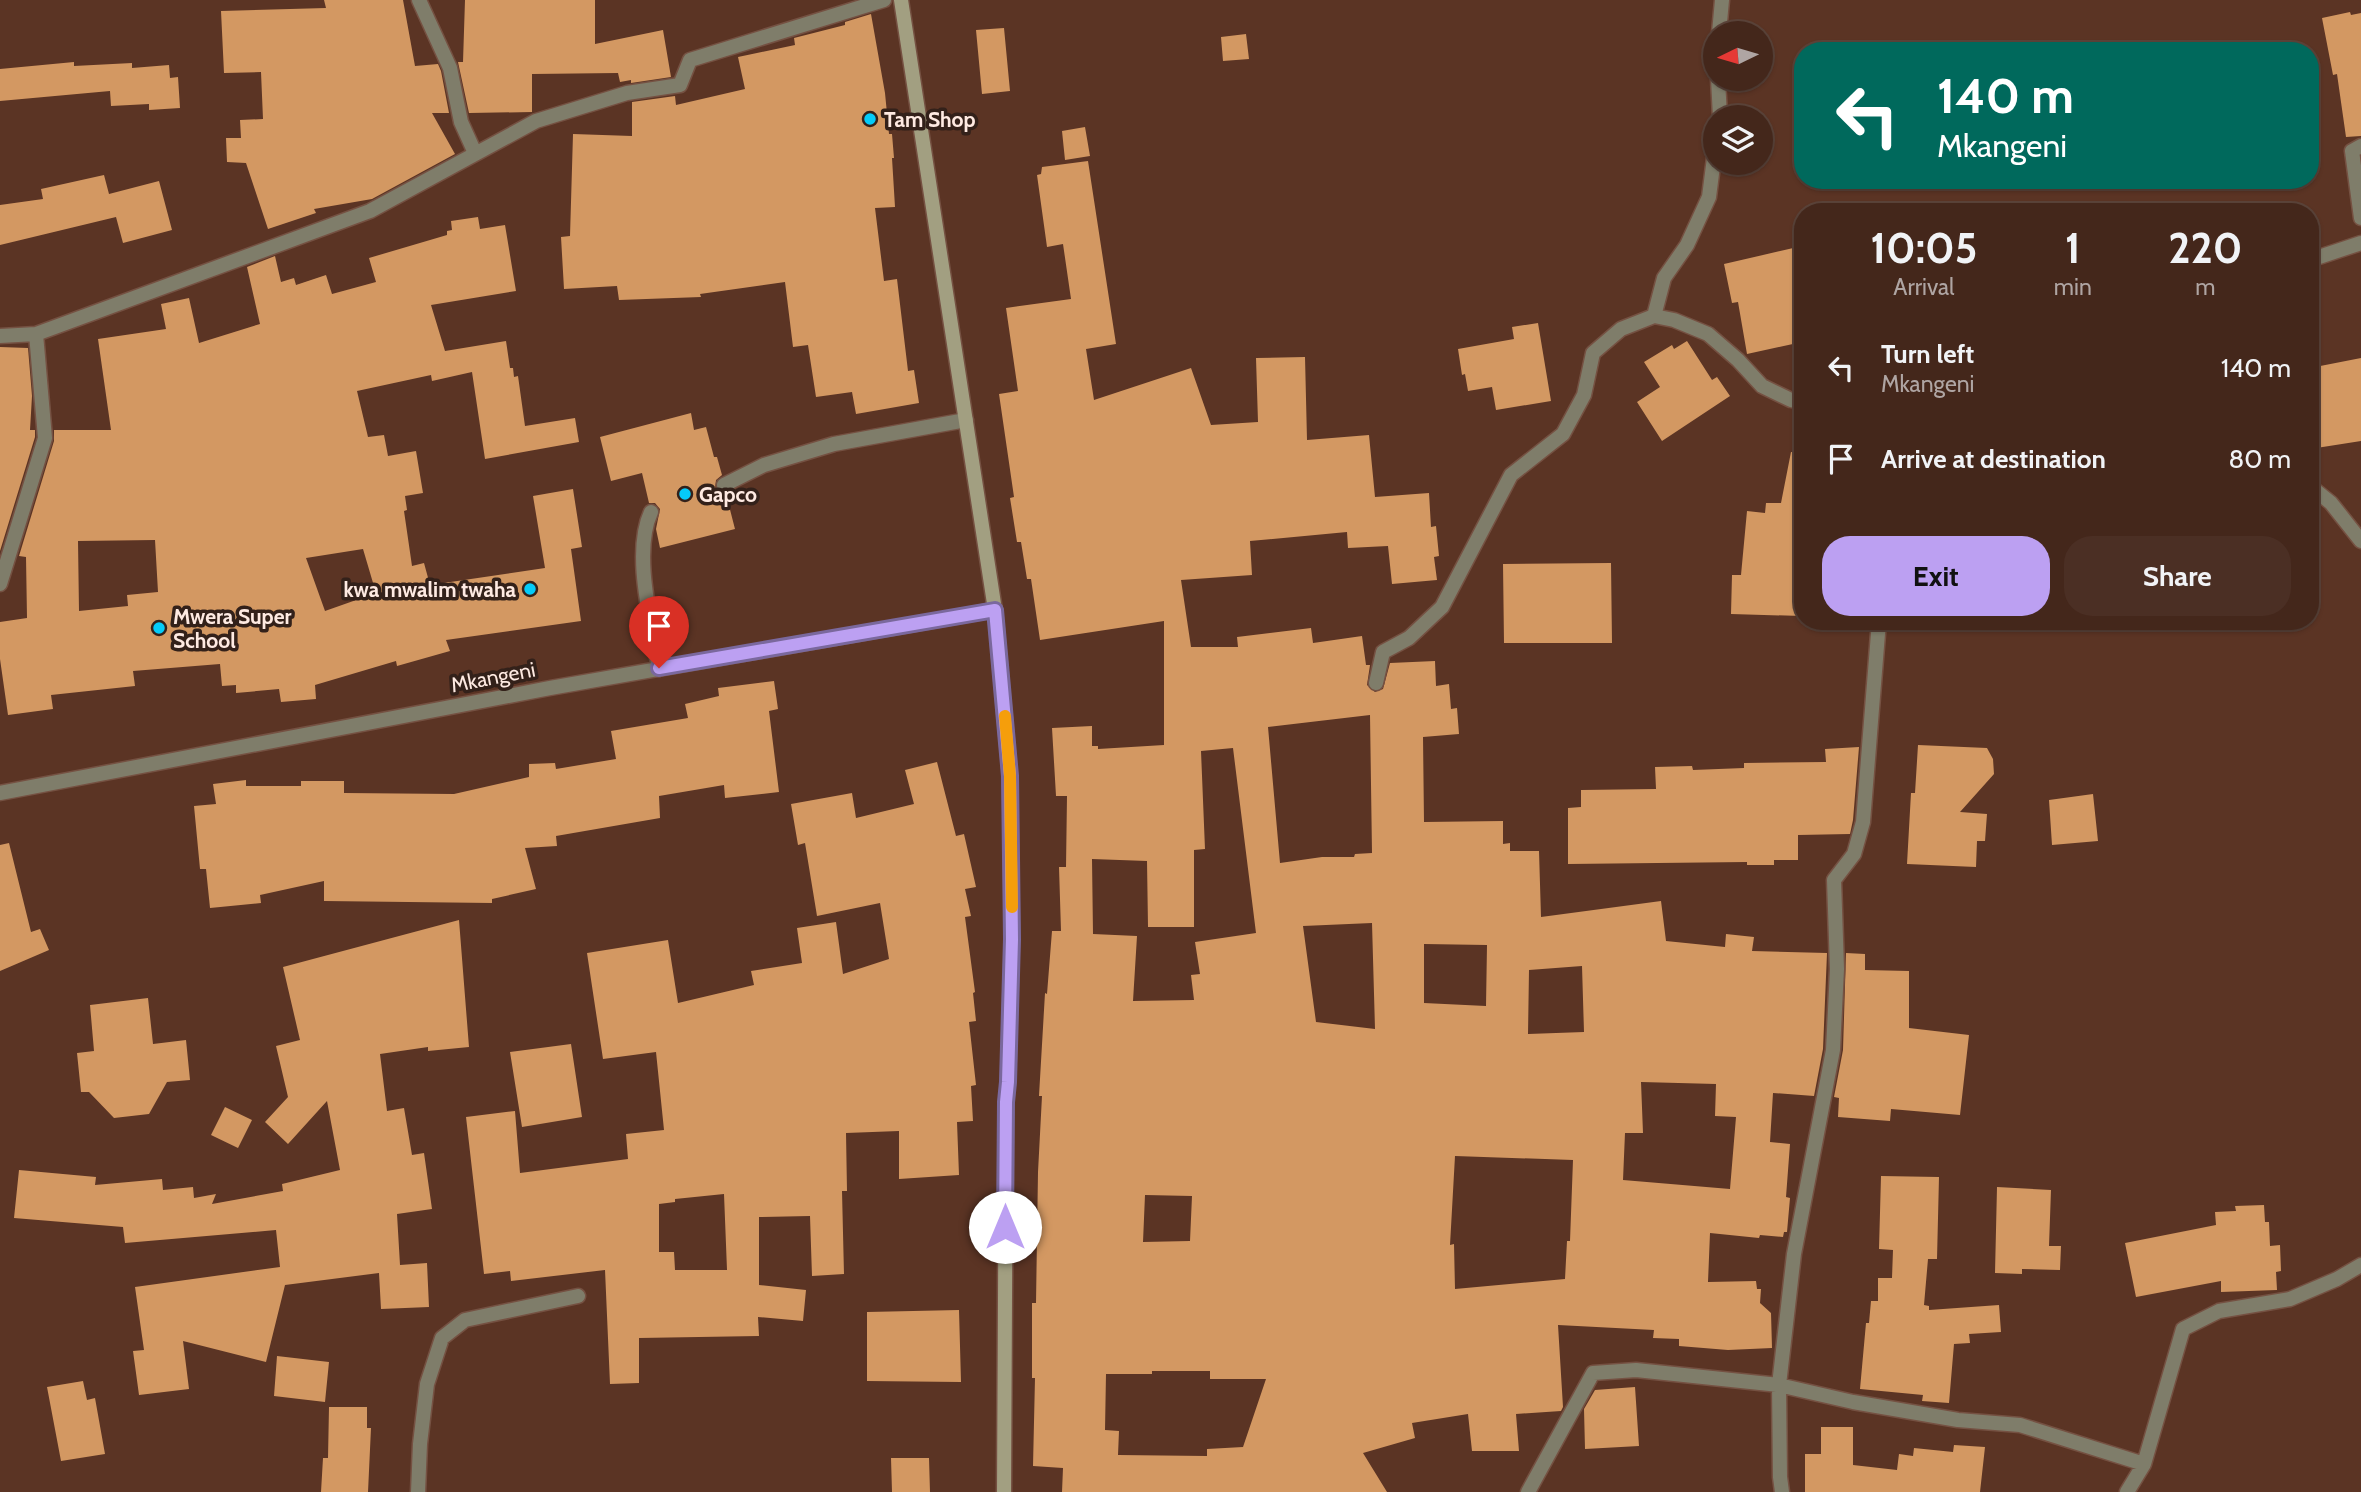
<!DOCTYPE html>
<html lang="en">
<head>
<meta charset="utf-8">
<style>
	body { margin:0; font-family:Cabin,sans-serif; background:#4b2f24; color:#f1f3f6; height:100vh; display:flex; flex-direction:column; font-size:26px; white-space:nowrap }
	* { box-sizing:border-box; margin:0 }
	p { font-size:23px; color:#afa5a3 }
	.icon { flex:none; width:38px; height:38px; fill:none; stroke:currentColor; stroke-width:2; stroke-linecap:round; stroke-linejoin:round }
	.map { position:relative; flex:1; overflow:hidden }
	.sheet { position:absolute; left:1794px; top:203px; width:525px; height:427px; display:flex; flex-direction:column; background:#44271b; border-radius:28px; box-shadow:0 2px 5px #0004,0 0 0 2px #5c443a }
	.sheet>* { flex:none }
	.guide { position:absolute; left:1794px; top:42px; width:525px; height:147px; border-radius:28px; box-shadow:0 2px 5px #0004,0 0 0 2px #5c443a; background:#00695c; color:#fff; overflow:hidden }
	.needle { width:46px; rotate:265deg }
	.controls { position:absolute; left:1703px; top:21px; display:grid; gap:14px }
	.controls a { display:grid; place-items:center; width:70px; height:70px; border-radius:50%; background:#44271b; box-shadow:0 2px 5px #0004,0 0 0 2px #5c443a; font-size:35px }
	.pin { position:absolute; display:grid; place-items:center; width:60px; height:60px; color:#fff; margin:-72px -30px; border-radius:50% 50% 50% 0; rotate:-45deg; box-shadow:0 0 7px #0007 }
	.pin .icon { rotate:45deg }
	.me { position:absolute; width:77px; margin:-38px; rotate:0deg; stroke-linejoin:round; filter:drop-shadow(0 0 5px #0008) }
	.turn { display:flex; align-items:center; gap:24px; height:147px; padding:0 28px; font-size:32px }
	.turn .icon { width:91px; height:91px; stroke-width:2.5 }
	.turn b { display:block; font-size:49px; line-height:60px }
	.eta { display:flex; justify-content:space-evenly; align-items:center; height:119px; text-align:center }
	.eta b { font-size:42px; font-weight:700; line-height:49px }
	.primary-button { display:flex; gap:14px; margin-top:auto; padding:14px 28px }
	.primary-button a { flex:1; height:80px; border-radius:28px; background:#bca0f2; color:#111; font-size:28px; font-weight:700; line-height:80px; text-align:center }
	.primary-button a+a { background:#4b2f24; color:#f1f3f6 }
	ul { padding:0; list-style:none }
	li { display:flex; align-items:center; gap:21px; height:91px; padding:0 28px }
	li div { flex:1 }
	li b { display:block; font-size:26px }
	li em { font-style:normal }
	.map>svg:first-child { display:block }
</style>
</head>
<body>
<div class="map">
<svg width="2361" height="1492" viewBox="0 0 2361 1492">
	<rect width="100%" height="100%" fill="#5b3424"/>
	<path fill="#d39862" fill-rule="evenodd" d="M 324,0 L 403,0 L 415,66 L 438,64 L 441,71 L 449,113 L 432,113 L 455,154 L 372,199 L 314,209 L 316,213 L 268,229 L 246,163 L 227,162 L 226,138 L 241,138 L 240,120 L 263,119 L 261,72 L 224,73 L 221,11 L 326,8 Z
		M 465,0 L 595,0 L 595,44 L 663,30 L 671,77 L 631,83 L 631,80 L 620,82 L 618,73 L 532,74 L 532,112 L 469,113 L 458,62 L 463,62 Z
		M 2350,12 L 2351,15 L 2361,13 L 2361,136 L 2346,137 L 2337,74 L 2333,75 L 2322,18 Z
		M 871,14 L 885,93 L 889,134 L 892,134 L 894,158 L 892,158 L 895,207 L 875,208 L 884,281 L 897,279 L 908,371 L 914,370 L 919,403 L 856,414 L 852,392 L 816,397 L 808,345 L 793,347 L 785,282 L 700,294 L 701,297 L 619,300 L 617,286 L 564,289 L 561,237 L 570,236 L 573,134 L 632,136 L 632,102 L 675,96 L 676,105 L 745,89 L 738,57 L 795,45 L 794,38 L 845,25 L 845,22 Z
		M 1004,28 L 1010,91 L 982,94 L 976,30 Z
		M 1246,34 L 1249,59 L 1223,61 L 1221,37 Z
		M 74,62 L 74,66 L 132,63 L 132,68 L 169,65 L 170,78 L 178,77 L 180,108 L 149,110 L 149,104 L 111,106 L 110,91 L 0,101 L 0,69 Z
		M 1085,127 L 1090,156 L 1065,160 L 1062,131 Z
		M 1088,161 L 1116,344 L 1086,349 L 1094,400 L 1191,368 L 1211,425 L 1258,422 L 1256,358 L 1305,357 L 1307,440 L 1369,435 L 1375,497 L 1429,493 L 1431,527 L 1436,526 L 1439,556 L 1434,557 L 1437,580 L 1392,584 L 1388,546 L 1348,548 L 1347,532 L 1250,541 L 1252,575 L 1181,580 L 1191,647 L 1238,647 L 1237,637 L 1311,628 L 1313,643 L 1362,636 L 1366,665 L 1370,665 L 1367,685 L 1375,692 L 1383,689 L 1390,663 L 1435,661 L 1436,686 L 1449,684 L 1451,709 L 1457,708 L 1459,734 L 1423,737 L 1424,822 L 1503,821 L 1503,844 L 1510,843 L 1510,851 L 1539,851 L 1541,917 L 1661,901 L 1666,941 L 1725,947 L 1726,934 L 1754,937 L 1752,951 L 1827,953 L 1823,1049 L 1814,1096 L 1773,1093 L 1770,1142 L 1790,1144 L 1786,1197 L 1790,1198 L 1787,1232 L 1784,1232 L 1783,1237 L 1760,1235 L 1759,1238 L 1710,1233 L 1708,1282 L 1756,1281 L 1757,1289 L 1761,1289 L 1760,1303 L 1771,1313 L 1772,1348 L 1728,1350 L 1679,1346 L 1679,1339 L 1653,1338 L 1654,1330 L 1558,1325 L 1563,1407 L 1561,1411 L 1516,1414 L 1519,1451 L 1472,1451 L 1468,1414 L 1412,1423 L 1415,1438 L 1363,1453 L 1387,1492 L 1062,1492 L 1063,1468 L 1033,1466 L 1035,1378 L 1032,1378 L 1032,1303 L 1036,1303 L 1038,1172 L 1042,1096 L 1039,1096 L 1045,993 L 1047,994 L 1052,931 L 1061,931 L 1059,867 L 1066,867 L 1067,796 L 1056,796 L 1052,728 L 1092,726 L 1092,746 L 1098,746 L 1098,749 L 1164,745 L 1164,621 L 1040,640 L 1031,579 L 1027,579 L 1021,542 L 1017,542 L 1010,498 L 1014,497 L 999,394 L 1018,391 L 1006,308 L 1071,299 L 1063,244 L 1047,247 L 1037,175 L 1041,174 L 1042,167 ZM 1370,715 L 1372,853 L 1355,854 L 1354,857 L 1322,857 L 1280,863 L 1268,727 ZM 1233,748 L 1256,933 L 1195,942 L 1200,974 L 1191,975 L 1194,1000 L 1133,1001 L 1137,936 L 1093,934 L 1092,859 L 1147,861 L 1148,927 L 1194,927 L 1194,850 L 1205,849 L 1201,751 ZM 1372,923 L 1375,1029 L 1316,1022 L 1303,926 ZM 1424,944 L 1487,945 L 1486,1006 L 1424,1003 ZM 1582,966 L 1584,1032 L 1528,1034 L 1529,970 ZM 1641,1082 L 1716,1084 L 1715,1116 L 1736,1117 L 1730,1189 L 1623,1180 L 1625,1133 L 1643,1133 ZM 1455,1156 L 1573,1160 L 1570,1241 L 1567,1241 L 1565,1279 L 1455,1289 L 1454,1244 L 1450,1245 ZM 1145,1195 L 1192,1196 L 1190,1241 L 1143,1242 ZM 1152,1371 L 1210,1371 L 1210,1379 L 1266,1379 L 1243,1447 L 1207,1449 L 1207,1456 L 1118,1455 L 1119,1431 L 1105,1430 L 1106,1374 L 1152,1374 Z
		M 104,175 L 109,194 L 159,181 L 172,230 L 123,243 L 116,217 L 0,245 L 0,205 L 43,199 L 41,189 Z
		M 478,217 L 480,229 L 505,225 L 516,291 L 431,305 L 445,351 L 506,341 L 510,368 L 513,368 L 514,377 L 518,376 L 525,426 L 575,418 L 579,442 L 485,459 L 472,372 L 432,381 L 431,375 L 357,391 L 368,437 L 384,435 L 388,456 L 416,451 L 423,493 L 405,496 L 407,510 L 404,511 L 412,566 L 424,563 L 430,585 L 545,568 L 533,496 L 573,489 L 582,547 L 571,549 L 581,621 L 446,640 L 450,651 L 397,666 L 396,661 L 315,685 L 316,699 L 281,702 L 279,689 L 236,693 L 236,685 L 222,686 L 220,664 L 133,671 L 135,686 L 51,695 L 53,709 L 8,715 L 0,659 L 0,622 L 27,618 L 26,557 L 19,556 L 54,441 L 54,430 L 111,430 L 98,339 L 166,329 L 161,304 L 189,298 L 199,343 L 260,324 L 247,267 L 275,256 L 281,282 L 294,278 L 296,285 L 326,275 L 332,294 L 376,282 L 369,258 L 447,235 L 447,231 L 452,230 L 451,221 ZM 155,540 L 158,592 L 127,595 L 128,606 L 79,611 L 78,541 ZM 363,549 L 376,593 L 325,611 L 306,558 Z
		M 1802,246 L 1802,342 L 1747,354 L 1738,302 L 1732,303 L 1724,264 Z
		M 1538,323 L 1551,401 L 1496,410 L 1492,387 L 1468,391 L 1465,374 L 1462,375 L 1458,349 L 1514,339 L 1512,327 Z
		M 1687,341 L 1712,380 L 1717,377 L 1730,396 L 1662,441 L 1637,402 L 1660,387 L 1644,362 L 1672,345 L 1674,349 Z
		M 0,347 L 28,348 L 32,396 L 30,430 L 35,430 L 35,437 L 0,551 Z
		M 2361,358 L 2361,441 L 2310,449 L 2310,368 Z
		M 691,413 L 694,430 L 706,427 L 714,457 L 717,457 L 722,475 L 716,480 L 715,489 L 719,493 L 726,494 L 735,529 L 660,548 L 656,529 L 660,509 L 655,503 L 649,503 L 642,473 L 611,481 L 600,437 Z
		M 1791,452 L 1802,453 L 1802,616 L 1731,614 L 1732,575 L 1741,575 L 1747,511 L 1765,513 L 1766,503 L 1781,503 Z
		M 1611,563 L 1612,643 L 1504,643 L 1503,564 Z
		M 774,681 L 778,709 L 769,711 L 779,792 L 725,798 L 724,785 L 659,796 L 660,818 L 556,836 L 557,846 L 525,848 L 536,889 L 492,899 L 492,903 L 324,901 L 324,881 L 260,895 L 261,903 L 210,908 L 206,869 L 200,869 L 194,806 L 216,804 L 213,784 L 246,780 L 246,786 L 301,786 L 301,781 L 344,781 L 344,793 L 454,794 L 529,777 L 529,764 L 555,763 L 556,769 L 616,759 L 611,731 L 688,718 L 685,704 L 719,696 L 718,688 Z
		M 1918,745 L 1987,748 L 1993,759 L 1994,774 L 1960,812 L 1987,814 L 1985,841 L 1977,841 L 1976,867 L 1907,864 L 1911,793 L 1915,793 Z
		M 1859,747 L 1853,820 L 1850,834 L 1798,835 L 1798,860 L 1774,860 L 1774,865 L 1747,865 L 1747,862 L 1568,864 L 1568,808 L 1581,807 L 1581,790 L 1656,789 L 1655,767 L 1692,766 L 1693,770 L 1744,768 L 1744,763 L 1826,762 L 1825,749 Z
		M 937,762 L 956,836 L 964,834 L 976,887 L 965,889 L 971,916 L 965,917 L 975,992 L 973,993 L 976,1021 L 969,1022 L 976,1085 L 971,1086 L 973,1121 L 957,1122 L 959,1175 L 899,1179 L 899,1131 L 846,1133 L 847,1191 L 842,1191 L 844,1274 L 812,1276 L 810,1216 L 759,1217 L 759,1285 L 806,1290 L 803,1321 L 758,1317 L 759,1336 L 639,1338 L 639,1383 L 610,1384 L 605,1270 L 511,1281 L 510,1271 L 484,1274 L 466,1117 L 515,1111 L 520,1173 L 628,1159 L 626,1134 L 664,1130 L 656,1052 L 603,1059 L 587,953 L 668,940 L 678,1003 L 754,985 L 751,971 L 802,963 L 797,928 L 836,922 L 843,974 L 889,959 L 880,903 L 817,916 L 805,843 L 798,845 L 791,804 L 852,793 L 856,818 L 914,804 L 905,770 ZM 724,1194 L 727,1270 L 675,1270 L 674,1252 L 659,1252 L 659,1204 L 675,1202 L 675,1199 Z
		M 2093,794 L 2098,841 L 2052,845 L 2049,800 Z
		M 9,843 L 31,932 L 40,929 L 49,950 L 0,971 L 0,845 Z
		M 459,920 L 469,1047 L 428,1051 L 428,1047 L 380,1054 L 387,1111 L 404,1108 L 412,1155 L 424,1153 L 432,1209 L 397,1214 L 400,1265 L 427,1263 L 429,1307 L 381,1309 L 379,1273 L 285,1285 L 266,1362 L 183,1341 L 189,1389 L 139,1395 L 133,1351 L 144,1350 L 135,1287 L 280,1267 L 276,1230 L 125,1243 L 123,1227 L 14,1218 L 19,1170 L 96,1177 L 95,1185 L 162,1179 L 163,1190 L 193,1187 L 194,1198 L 216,1194 L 212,1204 L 283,1191 L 282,1184 L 340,1170 L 327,1101 L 288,1144 L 265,1122 L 288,1097 L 276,1046 L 300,1040 L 283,967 Z
		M 1846,953 L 1865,954 L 1865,970 L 1909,971 L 1909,1028 L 1969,1035 L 1960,1115 L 1891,1109 L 1890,1121 L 1838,1117 L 1839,1098 L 1834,1097 L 1843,1050 Z
		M 148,998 L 153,1044 L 186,1040 L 190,1080 L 167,1082 L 149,1114 L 114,1118 L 89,1092 L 81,1092 L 77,1053 L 94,1051 L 90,1005 Z
		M 571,1044 L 582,1117 L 522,1127 L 510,1052 Z
		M 225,1107 L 252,1120 L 238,1148 L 211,1135 Z
		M 1881,1176 L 1939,1177 L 1937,1259 L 1928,1259 L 1924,1305 L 1929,1306 L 1929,1310 L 1999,1305 L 2001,1332 L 1969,1334 L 1970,1343 L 1954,1344 L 1949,1403 L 1922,1401 L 1923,1395 L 1860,1389 L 1866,1323 L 1869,1323 L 1871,1301 L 1878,1301 L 1878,1278 L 1892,1278 L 1893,1250 L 1879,1249 Z
		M 1997,1187 L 2051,1190 L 2049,1246 L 2061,1246 L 2060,1270 L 2022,1269 L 2022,1274 L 1995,1273 Z
		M 2264,1205 L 2265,1222 L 2269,1222 L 2270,1246 L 2280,1245 L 2281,1271 L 2276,1272 L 2277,1290 L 2221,1292 L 2221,1281 L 2136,1297 L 2125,1243 L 2216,1225 L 2215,1212 L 2236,1211 L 2235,1206 Z
		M 959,1310 L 961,1382 L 867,1381 L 867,1312 Z
		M 277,1356 L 329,1362 L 325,1402 L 274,1396 Z
		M 83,1381 L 87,1400 L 95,1398 L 105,1454 L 61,1461 L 47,1387 Z
		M 1635,1387 L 1639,1446 L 1585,1449 L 1584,1409 L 1595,1390 Z
		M 329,1407 L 367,1407 L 367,1428 L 371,1428 L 368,1492 L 321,1492 L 323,1458 L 328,1458 Z
		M 1821,1427 L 1853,1427 L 1853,1465 L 1897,1470 L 1899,1454 L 1913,1456 L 1914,1448 L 1953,1452 L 1954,1445 L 1985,1447 L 1980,1492 L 1805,1492 L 1805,1454 L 1821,1454 Z
		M 891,1458 L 929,1458 L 930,1492 L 892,1492 Z"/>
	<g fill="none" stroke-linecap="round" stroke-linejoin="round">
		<defs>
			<path id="service" d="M 724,485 L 764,465 L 834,444 L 966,420
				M 651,512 C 632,553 652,624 659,669"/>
			<path id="minor" d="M 419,0 L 450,68 L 461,122 L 475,153
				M 1719,33 L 1722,0
				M 1718,79 L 1720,117
				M 2361,146 L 2352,151 L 2361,218
				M 2310,260 L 2361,243
				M 1654,316 L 1664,278 L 1687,245 L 1709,197 L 1715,150
				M 36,334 L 370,211 L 536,121 L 627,93 L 680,85 L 690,60 L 884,0
				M 0,336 L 36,334 L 45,438 L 0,584
				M 2310,486 L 2331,503 L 2361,541
				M 1376,683 L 1383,652 L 1409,638 L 1442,607 L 1511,475 L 1563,434 L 1584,395 L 1593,353 L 1621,329 L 1654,316 L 1674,320 L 1708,334 L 1738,360 L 1762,386 L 1791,400 L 1802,402
				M 418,1492 L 420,1444 L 427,1384 L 442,1338 L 465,1320 L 578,1296
				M 1528,1492 L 1593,1373 L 1636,1370 L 1779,1385 L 1853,1402 L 1958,1420 L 2020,1425 L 2144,1464 L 2183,1329 L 2219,1311 L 2290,1299 L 2337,1279 L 2361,1265
				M 1782,1492 L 1780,1477 L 1779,1385 L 1794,1254 L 1833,1050 L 1837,969 L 1834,880 L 1854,854 L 1863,822 L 1879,621
				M 2127,1492 L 2144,1464"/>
			<path id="tertiary" d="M 0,793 L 550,688 L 995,610"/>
			<path id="secondary" d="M 901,0 L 995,610 L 1010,776 L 1012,939 L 1008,1082 L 1006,1103 L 1004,1492"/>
		</defs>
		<use href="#service" stroke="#755142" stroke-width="17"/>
		<use href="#minor" stroke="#755142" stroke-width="17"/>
		<use href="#tertiary" stroke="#755142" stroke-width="17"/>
		<use href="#secondary" stroke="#755142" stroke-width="17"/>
		<use href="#service" stroke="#7f7d6a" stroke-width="14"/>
		<use href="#minor" stroke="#7f7d6a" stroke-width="14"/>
		<use href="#tertiary" stroke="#7f7d6a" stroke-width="14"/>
		<use href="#secondary" stroke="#a29f81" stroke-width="14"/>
	</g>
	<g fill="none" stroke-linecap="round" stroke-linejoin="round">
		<defs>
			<path id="route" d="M 659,668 L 995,610 L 1010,776 L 1012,939 L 1008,1082 L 1006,1102 L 1005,1227"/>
		</defs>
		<use href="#route" stroke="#7a689d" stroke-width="18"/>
		<use href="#route" stroke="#bca0f2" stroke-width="12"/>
		<path stroke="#f59e0b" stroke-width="12" d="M 1005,716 L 1010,776 L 1012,907"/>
	</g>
	<g fill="#05cbf9" stroke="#33211a" stroke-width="2.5">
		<circle cx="870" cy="119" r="7"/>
		<circle cx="685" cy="494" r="7"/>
		<circle cx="530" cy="589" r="7"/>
		<circle cx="159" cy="628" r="7"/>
	</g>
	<g text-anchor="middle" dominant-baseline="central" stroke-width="7" stroke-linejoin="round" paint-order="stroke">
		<g font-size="21" font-weight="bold" fill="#feeae2" stroke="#33211a" text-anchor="start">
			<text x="884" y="119">Tam Shop</text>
			<text x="699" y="494">Gapco</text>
			<text x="516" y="589" text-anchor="end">kwa mwalim twaha</text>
			<text x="173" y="616">Mwera Super<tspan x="173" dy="24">School</tspan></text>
		</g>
		<g font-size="21" fill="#feeae2" stroke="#33211a">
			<text transform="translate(493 677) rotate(-11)">Mkangeni</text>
		</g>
	</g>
</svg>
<div class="controls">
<a><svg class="needle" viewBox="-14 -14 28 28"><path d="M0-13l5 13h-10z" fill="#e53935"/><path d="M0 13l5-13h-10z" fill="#afa5a3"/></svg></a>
<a><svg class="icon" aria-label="layers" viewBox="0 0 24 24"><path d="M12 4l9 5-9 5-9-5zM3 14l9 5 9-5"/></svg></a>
</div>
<div class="pin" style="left:659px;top:668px;background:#d93025"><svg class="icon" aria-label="arrive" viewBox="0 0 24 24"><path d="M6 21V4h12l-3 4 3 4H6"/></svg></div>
<svg class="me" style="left:1005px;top:1227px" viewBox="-20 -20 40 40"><circle r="19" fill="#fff"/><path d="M0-13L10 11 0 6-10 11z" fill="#bca0f2"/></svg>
<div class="guide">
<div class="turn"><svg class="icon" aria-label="left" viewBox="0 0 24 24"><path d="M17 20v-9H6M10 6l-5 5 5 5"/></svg><div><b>140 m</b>Mkangeni</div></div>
</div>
<section class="sheet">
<div class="eta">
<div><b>10:05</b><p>Arrival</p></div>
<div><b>1</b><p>min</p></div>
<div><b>220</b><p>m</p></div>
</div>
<ul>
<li><svg class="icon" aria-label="left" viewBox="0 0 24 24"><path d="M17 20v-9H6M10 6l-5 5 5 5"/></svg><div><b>Turn left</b><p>Mkangeni</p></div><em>140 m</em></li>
<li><svg class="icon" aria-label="arrive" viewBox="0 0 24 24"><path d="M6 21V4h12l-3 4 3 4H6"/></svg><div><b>Arrive at destination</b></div><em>80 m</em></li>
</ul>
<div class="primary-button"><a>Exit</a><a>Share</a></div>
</section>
</div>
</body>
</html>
